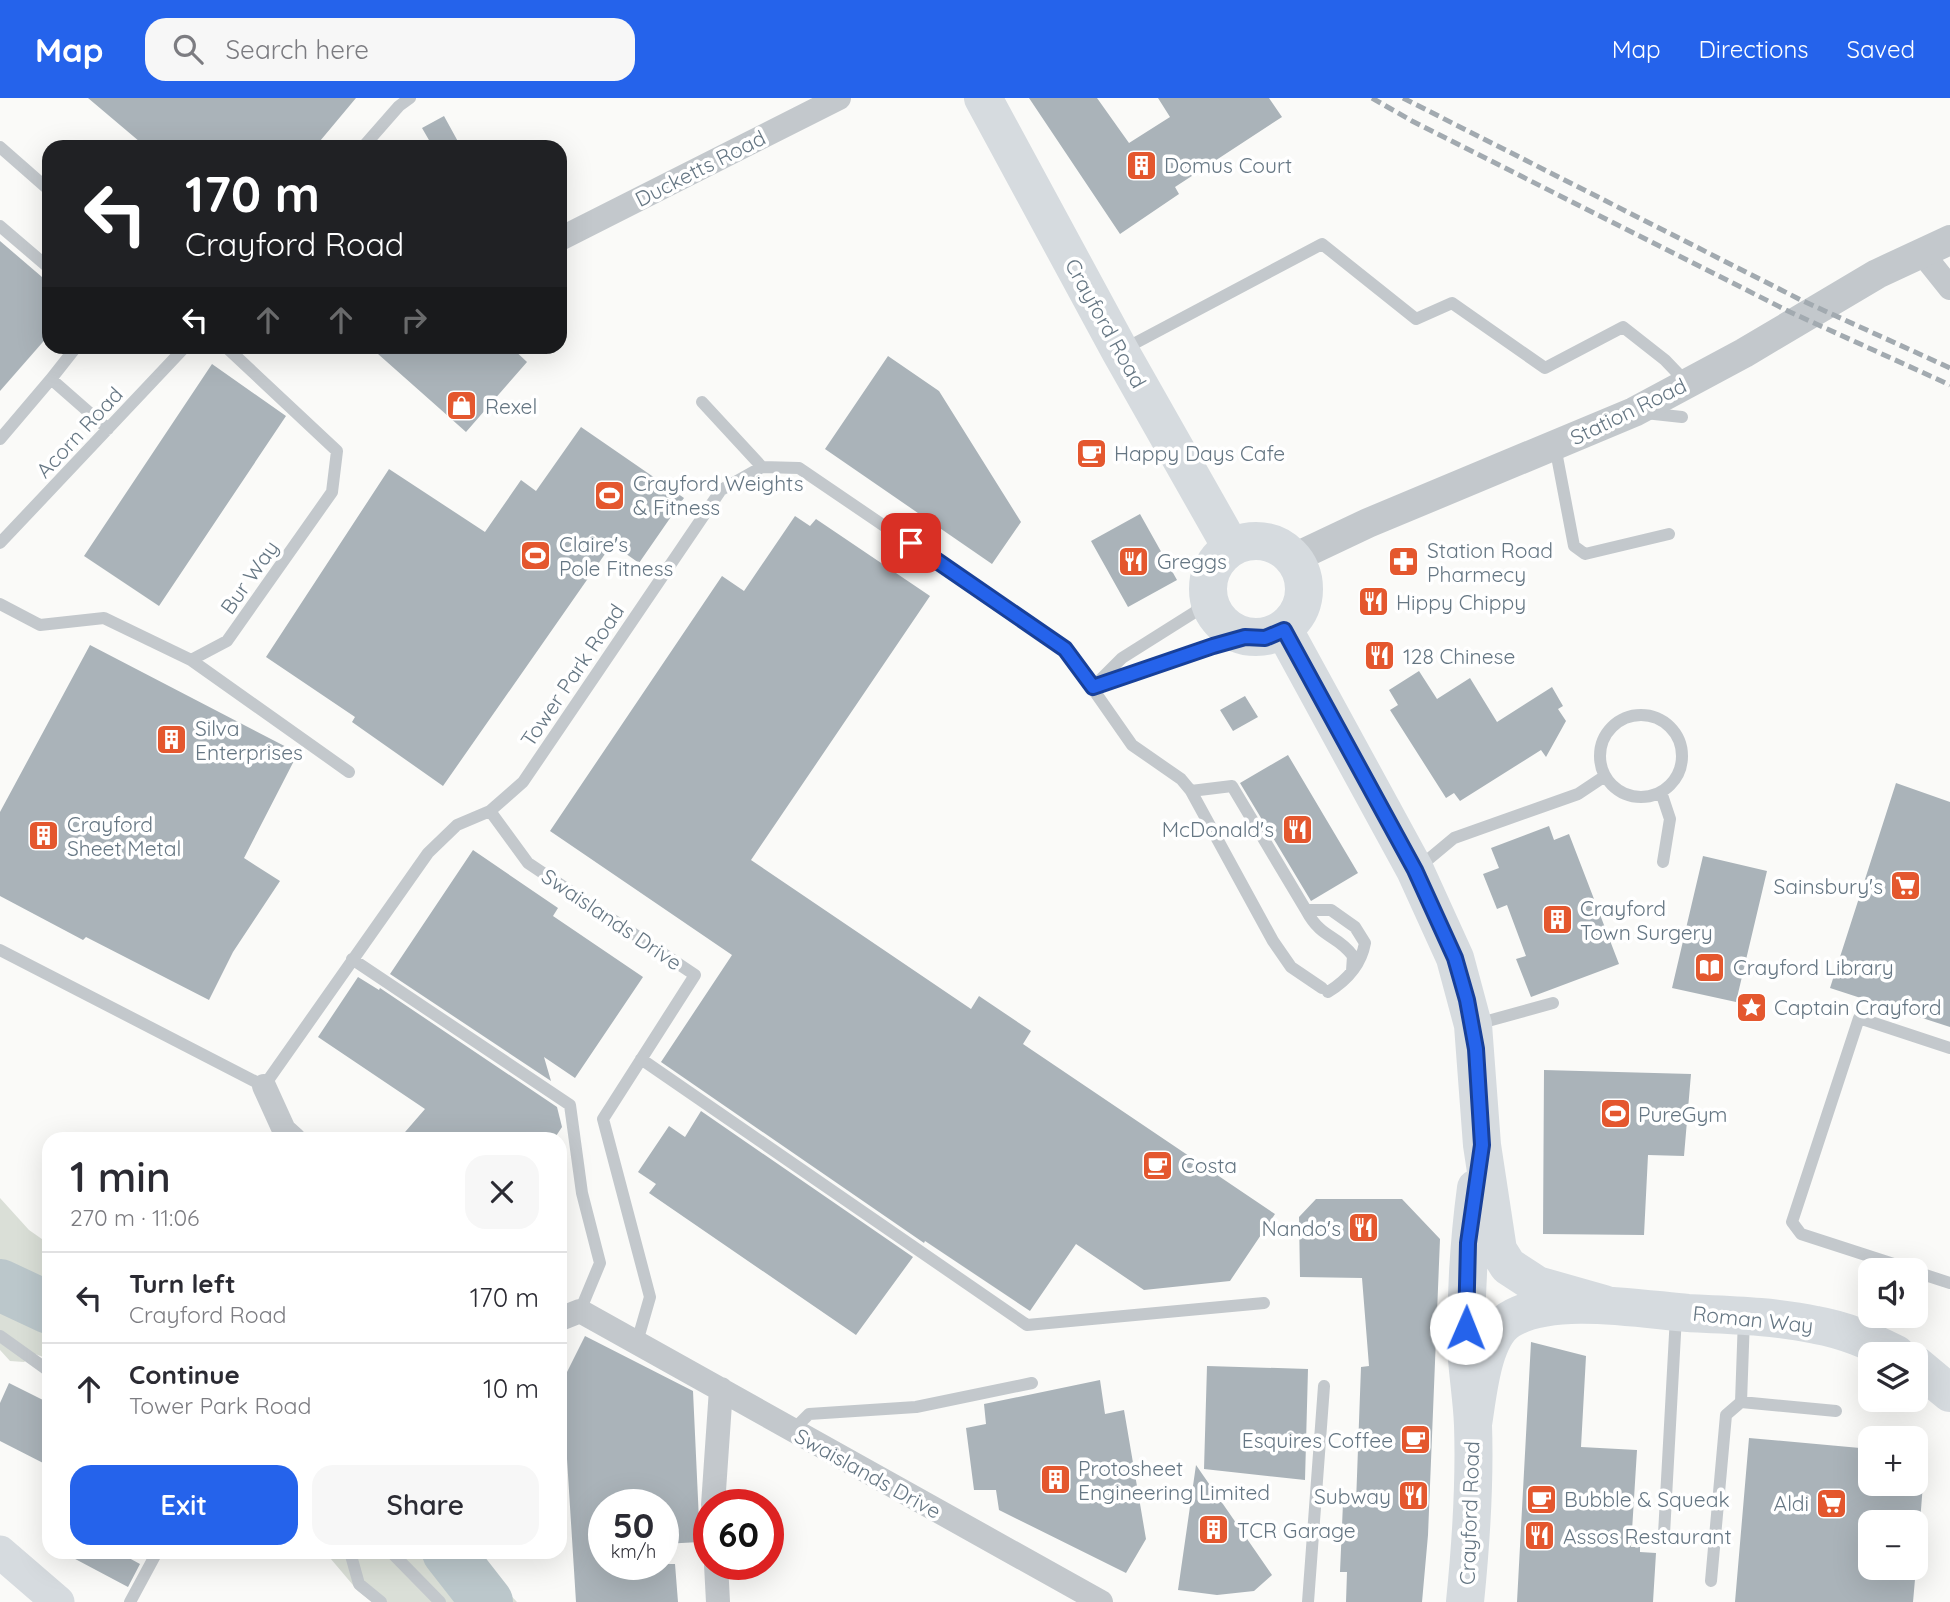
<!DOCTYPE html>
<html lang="en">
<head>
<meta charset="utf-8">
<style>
	body { margin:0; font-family:Quicksand,sans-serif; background:#f7f7f7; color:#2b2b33; height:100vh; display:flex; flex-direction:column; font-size:26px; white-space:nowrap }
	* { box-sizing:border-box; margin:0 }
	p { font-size:23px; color:#7c7c81 }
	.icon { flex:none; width:38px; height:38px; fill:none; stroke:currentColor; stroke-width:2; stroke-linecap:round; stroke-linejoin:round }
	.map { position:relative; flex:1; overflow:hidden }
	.sheet { position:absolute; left:42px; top:1034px; width:525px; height:427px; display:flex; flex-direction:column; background:#fff; border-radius:21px; box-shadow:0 7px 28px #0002 }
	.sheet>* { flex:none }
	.hud { position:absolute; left:42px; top:42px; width:525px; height:214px; border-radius:21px; box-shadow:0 7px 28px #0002; background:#202124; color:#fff; overflow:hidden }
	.buttons { position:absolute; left:1858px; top:1160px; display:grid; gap:14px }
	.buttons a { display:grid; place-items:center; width:70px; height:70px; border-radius:14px; background:#fff; box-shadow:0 7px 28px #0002; font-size:35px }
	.speed { position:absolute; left:588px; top:1391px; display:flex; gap:14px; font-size:35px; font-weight:700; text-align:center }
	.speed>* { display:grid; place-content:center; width:91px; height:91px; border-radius:50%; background:#fff; box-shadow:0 7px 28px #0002; line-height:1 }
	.speed small { font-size:18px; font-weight:400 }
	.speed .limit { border:10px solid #d22; background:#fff; color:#111 }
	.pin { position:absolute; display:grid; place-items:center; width:60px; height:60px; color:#fff; margin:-30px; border-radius:14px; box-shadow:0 4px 10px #0006 }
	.me { position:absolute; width:77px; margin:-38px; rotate:1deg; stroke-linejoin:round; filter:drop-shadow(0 0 5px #0008) }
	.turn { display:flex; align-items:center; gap:24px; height:147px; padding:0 28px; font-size:32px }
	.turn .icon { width:91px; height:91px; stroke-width:2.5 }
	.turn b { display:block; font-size:49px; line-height:60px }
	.lanes { display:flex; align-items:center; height:66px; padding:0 28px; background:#0003; justify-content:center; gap:35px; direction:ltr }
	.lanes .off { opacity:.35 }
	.round { display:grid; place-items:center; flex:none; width:74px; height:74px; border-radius:21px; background:#f7f7f7 }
	.overview { display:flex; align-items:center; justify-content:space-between; height:119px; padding:0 28px }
	h1 { font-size:42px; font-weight:600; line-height:52px }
	.cta { display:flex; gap:14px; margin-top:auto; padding:14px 28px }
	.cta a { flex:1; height:80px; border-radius:21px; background:#2563eb; color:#fff; font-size:28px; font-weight:600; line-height:80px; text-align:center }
	.cta a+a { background:#f7f7f7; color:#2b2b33 }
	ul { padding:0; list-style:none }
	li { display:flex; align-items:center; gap:21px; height:91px; padding:0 28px; border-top:2px solid #e1e1e2 }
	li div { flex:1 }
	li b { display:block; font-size:26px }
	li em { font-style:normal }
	header { display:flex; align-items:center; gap:42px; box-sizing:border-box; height:98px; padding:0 35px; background:#2563eb; color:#fff }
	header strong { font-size:33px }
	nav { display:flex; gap:38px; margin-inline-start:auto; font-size:24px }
	.search { width:490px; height:63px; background:#f7f7f7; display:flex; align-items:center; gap:18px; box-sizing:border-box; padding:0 24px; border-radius:21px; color:#7c7c81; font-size:26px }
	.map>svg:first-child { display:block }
</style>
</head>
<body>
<header>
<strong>Map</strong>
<div class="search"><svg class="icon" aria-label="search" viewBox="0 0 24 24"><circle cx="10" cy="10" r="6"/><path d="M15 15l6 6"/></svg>Search here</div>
<nav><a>Map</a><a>Directions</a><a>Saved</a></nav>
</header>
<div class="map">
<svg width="1950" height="1504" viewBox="0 0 1950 1504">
	<rect width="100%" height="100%" fill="#fafaf8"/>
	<path fill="#dadfd7" d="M 0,1100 L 29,1132 L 49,1146 L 49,1261 L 35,1256 L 24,1264 L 10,1263 L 0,1252 Z
		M 325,1454 L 470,1454 L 517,1504 L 372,1504 L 358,1493 Z"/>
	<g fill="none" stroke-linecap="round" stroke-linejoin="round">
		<path stroke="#bbc7cb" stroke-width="52" d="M 0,1187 L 49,1210
			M 448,1454 L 487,1504"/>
	</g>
	<path fill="#aab3b9" d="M 88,0 L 356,0 L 315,49 L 146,49 Z
		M 1029,0 L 1097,0 L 1129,45 L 1170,19 L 1158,0 L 1269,0 L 1282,19 L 1175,89 L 1179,96 L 1120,136 Z
		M 444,18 L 461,49 L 433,49 L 422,30 Z
		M 0,143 L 49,185 L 49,237 L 0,293 Z
		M 369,248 L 510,248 L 527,264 L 466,334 Z
		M 888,258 L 939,293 L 1021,424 L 992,466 L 825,351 Z
		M 212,266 L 286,318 L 159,508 L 84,458 Z
		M 581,329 L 684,400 L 639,465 L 612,446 L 443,688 L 352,624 L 355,619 L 266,559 L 389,371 L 485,434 L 521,382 L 536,393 Z
		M 1140,416 L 1177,482 L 1128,509 L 1091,443 Z
		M 795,418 L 810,428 L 816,421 L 930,498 L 751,762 L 971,911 L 979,898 L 1031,933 L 1023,946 L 1275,1116 L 1230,1183 L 1144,1192 L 1076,1146 L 1030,1213 L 925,1143 L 924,1145 L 661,964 L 732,857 L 550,733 L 722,478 L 744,493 Z
		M 90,547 L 298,655 L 244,760 L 280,783 L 233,854 L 209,902 L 86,839 L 83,842 L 0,798 L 0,714 Z
		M 1419,573 L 1437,601 L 1470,580 L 1497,624 L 1552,589 L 1563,608 L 1558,611 L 1566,623 L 1546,659 L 1541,652 L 1460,703 L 1454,695 L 1446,700 L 1390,612 L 1398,607 L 1389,592 Z
		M 1245,598 L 1258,619 L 1233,633 L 1220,612 Z
		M 1288,657 L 1358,775 L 1311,803 L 1240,685 Z
		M 1896,685 L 1950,704 L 1950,929 L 1830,890 Z
		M 1549,728 L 1554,742 L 1569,736 L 1619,866 L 1531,899 L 1516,861 L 1526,858 L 1507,807 L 1497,811 L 1483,776 L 1499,770 L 1491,750 Z
		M 473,752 L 558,810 L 553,818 L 643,879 L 575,980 L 544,959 L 551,983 L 390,876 Z
		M 1703,758 L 1767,773 L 1736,904 L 1672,890 Z
		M 358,879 L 379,892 L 380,890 L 557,1009 L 562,1029 L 554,1041 L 399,1041 L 425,1011 L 318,939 Z
		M 1544,972 L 1691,976 L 1684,1058 L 1648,1057 L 1644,1137 L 1543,1136 Z
		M 701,1013 L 913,1159 L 856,1237 L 649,1095 L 656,1086 L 638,1074 L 669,1028 L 685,1039 Z
		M 1316,1101 L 1402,1101 L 1440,1141 L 1428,1437 L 1422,1504 L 1346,1504 L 1347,1474 L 1340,1474 L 1343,1405 L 1356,1405 L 1361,1269 L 1369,1268 L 1362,1180 L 1300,1179 L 1299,1119 Z
		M 585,1238 L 693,1293 L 700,1444 L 663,1446 L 663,1407 L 604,1407 L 604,1466 L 675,1466 L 678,1504 L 576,1504 L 567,1361 L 560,1357 L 560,1288 Z
		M 1531,1244 L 1586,1258 L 1581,1349 L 1637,1352 L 1631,1449 L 1640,1449 L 1640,1454 L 1656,1455 L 1653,1504 L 1517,1504 Z
		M 1207,1268 L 1308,1271 L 1305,1382 L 1204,1371 Z
		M 1100,1282 L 1105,1316 L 1124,1312 L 1146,1441 L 1126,1475 L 999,1412 L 996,1392 L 974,1392 L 966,1330 L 986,1326 L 984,1306 Z
		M 9,1285 L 49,1305 L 49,1368 L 0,1343 L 0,1305 Z
		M 1749,1340 L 1871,1351 L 1871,1386 L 1923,1386 L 1920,1424 L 1871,1424 L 1871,1470 L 1916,1470 L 1913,1504 L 1735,1504 Z
		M 1196,1367 L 1272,1477 L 1254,1493 L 1217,1497 L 1178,1492 Z
		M 62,1454 L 118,1454 L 140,1466 L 128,1489 Z"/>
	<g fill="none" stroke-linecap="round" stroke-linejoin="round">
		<path stroke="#c3c8cc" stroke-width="12" d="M 0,49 L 49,92
			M 363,49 L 399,8 L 410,0
			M 0,128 L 49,170
			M 1124,251 L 1322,146 L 1416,221 L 1452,205 L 1545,270 L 1623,229 L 1665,262 L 1686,284
			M 51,281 L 77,248
			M 702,304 L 762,369
			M 1645,315 L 1682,319
			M 0,341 L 51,281 L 108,331
			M 1555,348 L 1574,448 L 1585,456 L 1669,436
			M 0,445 L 186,248
			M 0,506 L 40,527 L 104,520 L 191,562 L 227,543 L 332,394 L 337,353 L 225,248
			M 191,562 L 349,674
			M 1096,586 L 1122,560 L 1195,514 L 1208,497
			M 1093,589 L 1245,539
			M1600 658a41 41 0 1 1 82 0a41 41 0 1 1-82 0Z
			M 1191,693 L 1232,688 L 1306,812 L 1331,812 L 1355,829 L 1365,845 C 1361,867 1346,883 1328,894
			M 1661,694 L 1670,721 L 1663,764
			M 490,713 L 528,765 L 695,877 L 603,1021 L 650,1199 L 637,1244
			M 1418,770 L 1454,740 L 1578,696 L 1605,678
			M 1306,812 C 1322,842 1337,836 1353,858 L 1352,873
			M 0,852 L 264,988 L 428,755 L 457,727 L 490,713 L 523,684 L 721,392 L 762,369 L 799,370 L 1065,551 L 1132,647 L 1181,681 L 1191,693 L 1273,843 L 1291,869 L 1322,890
			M 352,861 L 570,1007 L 582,1095 L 600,1165 L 580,1213
			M 1477,926 L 1553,905
			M 641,961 L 1027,1227 L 1264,1205
			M 1912,1172 L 1801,1136 L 1792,1124 L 1859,920 L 1950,950
			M 1916,1174 L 1950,1185
			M 0,1238 L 49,1273
			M 1741,1304 L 1744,1220
			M 792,1333 L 809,1316 L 916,1309 L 1032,1285
			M 1664,1436 L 1676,1218
			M 350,1454 L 359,1486 L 381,1504
			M 391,1454 L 440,1504
			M 1711,1483 L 1726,1317 L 1741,1304 L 1836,1313
			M 130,1504 L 157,1454
			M 1308,1504 L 1324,1288"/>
		<path stroke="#c3c8cc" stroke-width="24" d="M 560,141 L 839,0
			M 1922,155 L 1950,190
			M 264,988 L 284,1032 L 294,1041
			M 560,1221 L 580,1213 L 1101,1504
			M 713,1407 L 721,1291
			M 716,1466 L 718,1504"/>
		<path stroke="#c3c8cc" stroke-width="30" d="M 1294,460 L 1368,425 L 1634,314 L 1744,255 L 1877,176 L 1950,142"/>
		<path stroke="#d6dbdf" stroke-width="33" d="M 0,1454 L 58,1504"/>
		<path stroke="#d6dbdf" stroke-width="38" d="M 983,0 L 1120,253 L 1231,449
			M1208 491a48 48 0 1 1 96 0a48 48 0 1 1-96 0Z
			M 1284,532 L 1415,772 L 1455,860 L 1473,927 L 1482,1047 L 1498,1152 L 1508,1168 L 1537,1187 L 1604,1206
			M 1916,1267 L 1950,1295
			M 1473,1326 C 1478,1297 1482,1239 1509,1222 C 1552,1195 1640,1211 1688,1215 C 1731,1217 1775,1218 1816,1227 C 1845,1232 1870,1243 1896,1256
			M 1465,1504 C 1471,1445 1475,1386 1473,1327 C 1472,1300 1467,1273 1466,1246 C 1466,1194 1469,1142 1476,1090"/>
		<path stroke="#a2aab0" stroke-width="5" stroke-dasharray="10 5" stroke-linecap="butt" d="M 1372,0 L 1412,23 L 1790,214 L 1950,287
			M 1403,0 L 1801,202 L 1950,270"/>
	</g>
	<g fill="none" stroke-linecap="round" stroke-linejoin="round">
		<defs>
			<path id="route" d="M 911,445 L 1065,551 L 1093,589 L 1213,548 L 1245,539 L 1265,540 L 1284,532 L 1415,772 L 1455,860 L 1467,902 L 1476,951 L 1482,1047 L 1468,1145 L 1466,1230"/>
		</defs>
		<use href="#route" stroke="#184099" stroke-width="18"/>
		<use href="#route" stroke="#2563eb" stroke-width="12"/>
	</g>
	<defs>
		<symbol id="building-square" viewBox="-11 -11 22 22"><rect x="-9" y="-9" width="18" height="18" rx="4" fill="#e4572e" stroke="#fff"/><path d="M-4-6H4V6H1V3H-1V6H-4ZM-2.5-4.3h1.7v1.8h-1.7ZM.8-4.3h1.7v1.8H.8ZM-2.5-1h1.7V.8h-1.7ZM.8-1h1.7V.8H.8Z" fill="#fff"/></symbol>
		<symbol id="shop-square" viewBox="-11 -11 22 22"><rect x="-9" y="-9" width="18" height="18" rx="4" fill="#e4572e" stroke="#fff"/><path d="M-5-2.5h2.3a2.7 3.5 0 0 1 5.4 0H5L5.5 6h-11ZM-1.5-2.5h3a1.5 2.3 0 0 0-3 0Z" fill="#fff"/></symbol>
		<symbol id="cafe-square" viewBox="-11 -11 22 22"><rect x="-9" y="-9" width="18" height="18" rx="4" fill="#e4572e" stroke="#fff"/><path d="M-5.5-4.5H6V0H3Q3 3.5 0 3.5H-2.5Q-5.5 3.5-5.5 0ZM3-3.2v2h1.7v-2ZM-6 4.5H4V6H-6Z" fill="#fff"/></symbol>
		<symbol id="stadium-square" viewBox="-11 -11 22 22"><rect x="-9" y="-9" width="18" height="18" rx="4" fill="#e4572e" stroke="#fff"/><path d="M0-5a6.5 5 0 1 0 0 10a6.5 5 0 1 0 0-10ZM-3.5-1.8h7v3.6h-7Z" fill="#fff"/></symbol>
		<symbol id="restaurant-square" viewBox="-11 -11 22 22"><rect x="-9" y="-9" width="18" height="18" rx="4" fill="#e4572e" stroke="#fff"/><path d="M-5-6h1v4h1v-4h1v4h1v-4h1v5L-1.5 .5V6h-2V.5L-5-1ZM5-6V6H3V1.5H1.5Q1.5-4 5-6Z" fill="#fff"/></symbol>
		<symbol id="pharmacy-square" viewBox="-11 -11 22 22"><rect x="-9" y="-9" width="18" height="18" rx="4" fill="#e4572e" stroke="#fff"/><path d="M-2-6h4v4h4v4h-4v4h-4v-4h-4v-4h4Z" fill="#fff"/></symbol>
		<symbol id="supermarket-square" viewBox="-11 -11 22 22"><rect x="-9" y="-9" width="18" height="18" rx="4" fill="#e4572e" stroke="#fff"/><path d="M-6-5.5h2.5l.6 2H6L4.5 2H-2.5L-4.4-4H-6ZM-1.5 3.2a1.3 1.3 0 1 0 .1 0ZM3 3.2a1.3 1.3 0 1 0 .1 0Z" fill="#fff"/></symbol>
		<symbol id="library-square" viewBox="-11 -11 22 22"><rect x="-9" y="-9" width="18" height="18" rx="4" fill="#e4572e" stroke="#fff"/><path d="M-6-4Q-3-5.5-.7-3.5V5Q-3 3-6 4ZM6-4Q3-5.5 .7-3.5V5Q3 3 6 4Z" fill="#fff"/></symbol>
		<symbol id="sight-square" viewBox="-11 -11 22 22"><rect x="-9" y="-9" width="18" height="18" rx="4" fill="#e4572e" stroke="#fff"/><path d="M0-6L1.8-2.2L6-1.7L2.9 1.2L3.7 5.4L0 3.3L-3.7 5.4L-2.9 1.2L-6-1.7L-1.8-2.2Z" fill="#fff"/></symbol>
	</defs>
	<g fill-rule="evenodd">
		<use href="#building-square" x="1124" y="50" width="35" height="35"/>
		<use href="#shop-square" x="444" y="290" width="35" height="35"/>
		<use href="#cafe-square" x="1074" y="338" width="35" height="35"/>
		<use href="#stadium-square" x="592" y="380" width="35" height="35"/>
		<use href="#stadium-square" x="518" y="440" width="35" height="35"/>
		<use href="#restaurant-square" x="1116" y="446" width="35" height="35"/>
		<use href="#pharmacy-square" x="1386" y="446" width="35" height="35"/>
		<use href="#restaurant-square" x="1356" y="486" width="35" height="35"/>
		<use href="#restaurant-square" x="1362" y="540" width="35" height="35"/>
		<use href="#building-square" x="154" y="624" width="35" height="35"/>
		<use href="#restaurant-square" x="1280" y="714" width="35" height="35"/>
		<use href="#building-square" x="26" y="720" width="35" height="35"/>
		<use href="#supermarket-square" x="1888" y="770" width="35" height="35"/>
		<use href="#building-square" x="1540" y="804" width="35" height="35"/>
		<use href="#library-square" x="1692" y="852" width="35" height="35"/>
		<use href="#sight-square" x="1734" y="892" width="35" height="35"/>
		<use href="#stadium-square" x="1598" y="998" width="35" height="35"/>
		<use href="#cafe-square" x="1140" y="1050" width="35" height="35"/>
		<use href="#restaurant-square" x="1346" y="1112" width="35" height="35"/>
		<use href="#cafe-square" x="1398" y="1324" width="35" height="35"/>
		<use href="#building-square" x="1038" y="1364" width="35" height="35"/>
		<use href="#restaurant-square" x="1396" y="1380" width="35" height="35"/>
		<use href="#cafe-square" x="1524" y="1384" width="35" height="35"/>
		<use href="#supermarket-square" x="1814" y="1388" width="35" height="35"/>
		<use href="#building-square" x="1196" y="1414" width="35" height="35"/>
		<use href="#restaurant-square" x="1522" y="1420" width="35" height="35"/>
	</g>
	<g text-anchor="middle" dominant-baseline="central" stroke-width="7" stroke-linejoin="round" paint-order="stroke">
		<g font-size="21" fill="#657683" stroke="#fff" text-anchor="start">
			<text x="1164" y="67">Domus Court</text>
			<text x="485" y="308">Rexel</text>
			<text x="1114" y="355">Happy Days Cafe</text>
			<text x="633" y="385">Crayford Weights<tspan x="633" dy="24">&amp; Fitness</tspan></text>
			<text x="559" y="446">Claire's<tspan x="559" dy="24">Pole Fitness</tspan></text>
			<text x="1427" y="452">Station Road<tspan x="1427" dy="24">Pharmecy</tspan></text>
			<text x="1157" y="463">Greggs</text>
			<text x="1396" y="504">Hippy Chippy</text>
			<text x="1403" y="558">128 Chinese</text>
			<text x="195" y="630">Silva<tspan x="195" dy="24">Enterprises</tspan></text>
			<text x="67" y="726">Crayford<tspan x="67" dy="24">Sheet Metal</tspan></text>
			<text x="1274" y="731" text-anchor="end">McDonald's</text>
			<text x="1883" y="788" text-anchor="end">Sainsbury's</text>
			<text x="1580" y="810">Crayford<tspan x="1580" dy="24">Town Surgery</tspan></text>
			<text x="1733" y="869">Crayford Library</text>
			<text x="1774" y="909">Captain Crayford</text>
			<text x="1638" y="1016">PureGym</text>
			<text x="1181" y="1067">Costa</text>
			<text x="1341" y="1130" text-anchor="end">Nando's</text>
			<text x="1393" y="1342" text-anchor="end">Esquires Coffee</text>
			<text x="1078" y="1370">Protosheet<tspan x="1078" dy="24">Engineering Limited</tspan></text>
			<text x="1391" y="1398" text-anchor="end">Subway</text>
			<text x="1564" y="1401">Bubble &amp; Squeak</text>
			<text x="1809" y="1405" text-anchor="end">Aldi</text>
			<text x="1237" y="1432">TCR Garage</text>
			<text x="1563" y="1438">Assos Restaurant</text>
		</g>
		<g font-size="21" fill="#657683" stroke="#fff">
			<text transform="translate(700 70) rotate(-27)">Ducketts Road</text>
			<text transform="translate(1106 225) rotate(61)">Crayford Road</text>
			<text transform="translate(1628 313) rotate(-26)">Station Road</text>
			<text transform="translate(79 334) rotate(-47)">Acorn Road</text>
			<text transform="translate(249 479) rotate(-55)">Bur Way</text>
			<text transform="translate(572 577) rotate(-56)">Tower Park Road</text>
			<text transform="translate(612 821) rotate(34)">Swaislands Drive</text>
			<text transform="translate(1753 1221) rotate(6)">Roman Way</text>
			<text transform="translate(868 1375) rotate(29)">Swaislands Drive</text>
			<text transform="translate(1469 1415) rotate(-88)">Crayford Road</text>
		</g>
	</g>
</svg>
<div class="buttons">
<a><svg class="icon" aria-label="sound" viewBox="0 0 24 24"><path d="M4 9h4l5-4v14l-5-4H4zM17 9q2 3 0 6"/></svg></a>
<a><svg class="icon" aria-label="layers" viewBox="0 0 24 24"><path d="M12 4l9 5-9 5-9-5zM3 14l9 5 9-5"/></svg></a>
<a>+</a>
<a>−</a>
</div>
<div class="speed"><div>50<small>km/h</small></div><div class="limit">60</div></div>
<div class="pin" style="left:911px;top:445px;background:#d93025"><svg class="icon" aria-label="arrive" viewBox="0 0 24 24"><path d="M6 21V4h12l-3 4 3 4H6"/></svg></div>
<svg class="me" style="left:1466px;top:1230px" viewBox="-20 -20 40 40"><circle r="19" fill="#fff"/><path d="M0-13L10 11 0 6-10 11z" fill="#2563eb"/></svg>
<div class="hud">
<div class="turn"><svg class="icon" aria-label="left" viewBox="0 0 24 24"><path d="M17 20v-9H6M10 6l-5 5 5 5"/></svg><div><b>170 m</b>Crayford Road</div></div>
<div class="lanes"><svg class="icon" aria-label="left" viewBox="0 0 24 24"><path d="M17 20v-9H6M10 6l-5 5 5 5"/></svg><svg class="icon off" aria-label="ahead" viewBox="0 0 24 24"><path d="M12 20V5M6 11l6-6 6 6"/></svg><svg class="icon off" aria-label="ahead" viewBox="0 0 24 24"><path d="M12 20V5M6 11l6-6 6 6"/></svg><svg class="icon off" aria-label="right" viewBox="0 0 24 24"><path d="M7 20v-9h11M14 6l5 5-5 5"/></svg></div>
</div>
<section class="sheet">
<div class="overview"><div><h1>1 min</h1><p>270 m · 11:06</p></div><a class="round"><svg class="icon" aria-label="close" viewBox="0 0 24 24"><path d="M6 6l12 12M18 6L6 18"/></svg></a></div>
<ul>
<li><svg class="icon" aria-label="left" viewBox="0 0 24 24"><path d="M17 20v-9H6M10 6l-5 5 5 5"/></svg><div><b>Turn left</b><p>Crayford Road</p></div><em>170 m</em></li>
<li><svg class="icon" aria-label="ahead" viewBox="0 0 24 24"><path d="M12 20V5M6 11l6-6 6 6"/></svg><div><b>Continue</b><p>Tower Park Road</p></div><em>10 m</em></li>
</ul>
<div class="cta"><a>Exit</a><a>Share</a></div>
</section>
</div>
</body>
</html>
